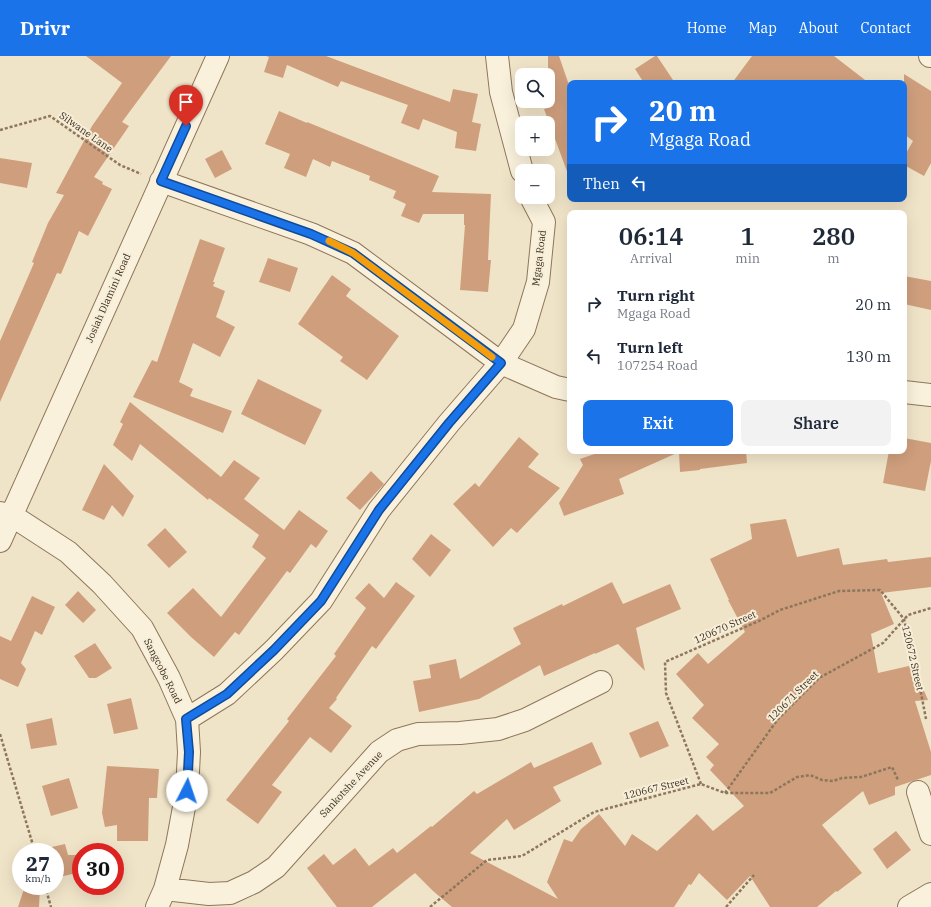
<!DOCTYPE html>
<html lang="en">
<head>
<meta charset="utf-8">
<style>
	body { margin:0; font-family:"IBM Plex Serif",serif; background:#f2f2f3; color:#1f2937; height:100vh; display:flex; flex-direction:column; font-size:15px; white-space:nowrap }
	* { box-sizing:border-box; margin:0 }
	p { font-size:13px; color:#747a83 }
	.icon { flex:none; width:22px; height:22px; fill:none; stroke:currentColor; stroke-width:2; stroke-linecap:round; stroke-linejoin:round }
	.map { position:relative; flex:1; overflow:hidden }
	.side { position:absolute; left:567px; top:154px; width:340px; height:244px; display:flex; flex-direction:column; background:#fff; border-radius:8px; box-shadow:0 4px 16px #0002 }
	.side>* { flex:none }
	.guide { position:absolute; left:567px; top:24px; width:340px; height:122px; border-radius:8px; box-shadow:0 4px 16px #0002; background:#1a73e8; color:#fff; overflow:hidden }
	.controls { position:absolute; left:515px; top:12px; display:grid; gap:8px }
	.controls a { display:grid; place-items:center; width:40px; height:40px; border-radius:8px; background:#fff; box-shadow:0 4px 16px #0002; font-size:20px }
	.speed { position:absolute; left:12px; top:787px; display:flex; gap:8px; font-size:20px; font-weight:700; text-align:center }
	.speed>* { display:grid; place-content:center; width:52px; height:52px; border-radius:50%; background:#fff; box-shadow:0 4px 16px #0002; line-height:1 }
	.speed small { font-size:10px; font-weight:400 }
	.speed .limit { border:6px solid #d22; background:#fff; color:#111 }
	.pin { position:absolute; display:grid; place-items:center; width:34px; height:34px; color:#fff; margin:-41px -17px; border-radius:50% 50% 50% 0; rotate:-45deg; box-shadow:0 0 4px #0007 }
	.pin .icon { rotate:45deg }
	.me { position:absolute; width:44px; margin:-22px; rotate:4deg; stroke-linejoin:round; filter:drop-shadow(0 0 3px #0008) }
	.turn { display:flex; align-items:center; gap:14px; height:84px; padding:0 16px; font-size:18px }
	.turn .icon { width:52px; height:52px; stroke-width:2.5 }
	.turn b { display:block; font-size:28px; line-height:34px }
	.then { display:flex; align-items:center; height:38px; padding:0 16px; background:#0003; gap:8px; font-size:15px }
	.eta { display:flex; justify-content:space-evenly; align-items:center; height:68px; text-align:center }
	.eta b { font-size:24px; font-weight:600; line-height:28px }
	.primary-button { display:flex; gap:8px; margin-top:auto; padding:8px 16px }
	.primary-button a { flex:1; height:46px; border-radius:8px; background:#1a73e8; color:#fff; font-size:16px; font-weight:600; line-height:46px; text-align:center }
	.primary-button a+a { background:#f2f2f3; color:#1f2937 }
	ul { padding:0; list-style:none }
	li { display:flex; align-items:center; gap:12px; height:52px; padding:0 16px }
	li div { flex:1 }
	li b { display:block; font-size:15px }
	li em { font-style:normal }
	header { display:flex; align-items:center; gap:24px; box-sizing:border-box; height:56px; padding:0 20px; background:#1a73e8; color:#fff }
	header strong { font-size:19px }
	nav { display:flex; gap:22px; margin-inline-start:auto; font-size:14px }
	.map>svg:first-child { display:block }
</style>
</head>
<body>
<header>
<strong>Drivr</strong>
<nav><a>Home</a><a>Map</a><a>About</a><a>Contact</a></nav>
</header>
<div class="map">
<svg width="931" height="851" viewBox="0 0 931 851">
	<rect width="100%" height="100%" fill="#f0e4c8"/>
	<path fill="#cf9f7d" d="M 86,0 L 171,0 L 122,66 L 129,70 L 94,121 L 103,126 L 102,128 L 112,133 L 88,180 L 79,175 L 61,218 L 57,217 L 0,346 L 0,285 L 34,207 L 32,206 L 48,167 L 64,139 L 56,137 L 92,70 L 122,27 Z
		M 266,0 L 326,0 L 414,33 L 408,49 L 341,25 L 338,31 L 287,9 L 283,22 L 264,16 L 269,1 Z
		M 548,0 L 559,0 L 570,32 L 570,117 L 568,118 L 544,53 L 548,52 Z
		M 655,0 L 657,0 L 675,27 L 644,27 L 635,13 Z
		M 752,0 L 834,0 L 869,27 L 732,27 Z
		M 904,18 L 931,35 L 931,107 L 924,120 L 904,109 L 904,101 L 913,85 L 904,78 Z
		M 414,33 L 450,46 L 453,33 L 478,38 L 472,66 L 481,68 L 476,95 L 455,92 L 457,76 L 423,63 L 419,74 L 401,67 Z
		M 279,55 L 307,67 L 307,66 L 439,120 L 432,136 L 491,138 L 488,204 L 491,204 L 488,236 L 460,234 L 465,169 L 464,169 L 464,158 L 423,158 L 419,167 L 401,160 L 406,148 L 393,142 L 396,135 L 369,124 L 370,120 L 332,105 L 330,111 L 313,103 L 306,121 L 284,112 L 290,98 L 265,88 Z
		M 222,94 L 232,113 L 215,122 L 205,103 Z
		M 0,102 L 32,107 L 27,132 L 0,127 Z
		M 200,183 L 225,192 L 213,226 L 215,226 L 213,230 L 225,235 L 216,261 L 235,271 L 220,301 L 193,287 L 179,326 L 193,333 L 190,340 L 232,355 L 223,377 L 133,341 L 152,304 L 157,306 Z
		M 268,202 L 298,212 L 290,236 L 259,226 Z
		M 332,219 L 351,233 L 346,240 L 399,280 L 367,324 L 340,305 L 343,301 L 298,268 Z
		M 904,220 L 931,225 L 931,254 L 904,248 Z
		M 258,323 L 322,354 L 305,389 L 241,358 Z
		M 130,346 L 221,421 L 234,404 L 260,422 L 244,443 L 284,474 L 299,454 L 328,475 L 316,492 L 311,488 L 290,517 L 287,515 L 239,579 L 235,576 L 214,601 L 191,581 L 167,557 L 193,532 L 221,561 L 266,502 L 252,491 L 259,479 L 209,442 L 208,444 L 140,388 L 132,405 L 113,389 L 123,368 L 120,366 Z
		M 519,381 L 539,398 L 528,411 L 560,432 L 517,477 L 511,472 L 493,491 L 453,448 L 475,427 L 479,431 Z
		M 904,382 L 931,387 L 931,405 L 925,435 L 883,427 L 889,395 L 904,395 Z
		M 603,395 L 746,395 L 747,407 L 700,413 L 700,414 L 680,416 L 679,396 L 619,423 L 624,438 L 564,460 L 559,447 L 583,409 L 580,403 Z
		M 104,408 L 134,440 L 123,461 L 112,449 L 104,464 L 82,454 Z
		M 371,415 L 384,428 L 360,454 L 346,442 Z
		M 786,463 L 797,501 L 839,492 L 843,509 L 887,503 L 888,506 L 931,501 L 931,531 L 881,537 L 894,568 L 871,578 L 878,617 L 913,609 L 928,644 L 915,645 L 931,696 L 931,719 L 895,731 L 895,739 L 869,749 L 863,735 L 822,769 L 862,817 L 837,836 L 836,835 L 817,851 L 770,851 L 750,820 L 727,844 L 699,817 L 691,829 L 689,828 L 674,851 L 452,851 L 433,835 L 415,817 L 372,851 L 337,851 L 307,812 L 324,798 L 333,809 L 355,792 L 369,810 L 393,792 L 397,797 L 431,770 L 432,771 L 474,735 L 477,738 L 531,706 L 534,712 L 592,686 L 602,708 L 553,731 L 561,745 L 514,774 L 507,763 L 470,797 L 558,843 L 547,826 L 564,783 L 572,786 L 581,773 L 599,758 L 625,790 L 632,778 L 657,795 L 697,758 L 713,775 L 744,750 L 710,714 L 714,709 L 706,701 L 719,688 L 692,662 L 704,649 L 676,618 L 698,597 L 708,608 L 745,576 L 728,544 L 729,544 L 710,503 L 752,483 L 750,468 Z
		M 165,472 L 187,496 L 169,512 L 147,489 Z
		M 431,478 L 451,494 L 430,521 L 412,503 Z
		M 396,526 L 415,540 L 376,593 L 372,590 L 336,642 L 337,643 L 329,652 L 352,670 L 331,697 L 310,681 L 272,729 L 282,736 L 258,768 L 226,744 L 289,665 L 287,663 L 336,600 L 334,598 L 366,552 L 355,542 L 369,527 L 384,542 Z
		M 612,526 L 623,548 L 670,528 L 681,553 L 636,572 L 645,615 L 618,588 L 595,598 L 595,597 L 544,620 L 540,609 L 479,643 L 419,656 L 413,625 L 431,622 L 429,609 L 456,603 L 460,623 L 521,588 L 513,572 L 562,548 L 563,550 Z
		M 78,535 L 96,554 L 83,567 L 65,549 Z
		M 32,540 L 55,551 L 42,579 L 35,575 L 21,607 L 26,613 L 18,631 L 0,623 L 0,580 L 11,585 Z
		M 95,587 L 112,612 L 96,622 L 89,622 L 74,600 Z
		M 131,642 L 138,673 L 114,678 L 107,648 Z
		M 52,662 L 57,689 L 31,693 L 26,668 Z
		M 658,665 L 669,690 L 640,702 L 629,677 Z
		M 107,710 L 159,713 L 157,742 L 149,742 L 148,785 L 117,785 L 117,769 L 105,771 L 102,757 Z
		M 69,722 L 78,752 L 51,760 L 42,730 Z
		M 896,775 L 911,794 L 887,813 L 873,793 Z
		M 65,788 L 68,799 L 81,799 L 81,816 L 55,822 L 55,796 L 44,796 L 43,793 Z
		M 25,830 L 40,830 L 39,851 L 18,851 Z"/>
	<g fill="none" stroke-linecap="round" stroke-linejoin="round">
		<defs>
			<path id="street" d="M 497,0 L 501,36 L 522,115
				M 930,0 L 931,0
				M 161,125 L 311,178 L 353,197 L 501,307 L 556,331 L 570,334
				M 904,336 L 931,339
				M 0,457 L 11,459 L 68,496 L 102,528 L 142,572 L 169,622 L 187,663 L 189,696 L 187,735 L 177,789 L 165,833 L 157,851
				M 0,485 L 218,0
				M 187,663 L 227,638 L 274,594 L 321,545 L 379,454 L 449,367 L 501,307 L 524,273 L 538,226 L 544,166 L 531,141
				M 918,736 L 931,778
				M 165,833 L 209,838 L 230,837 L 254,826 L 276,811 L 379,696 L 397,684 L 418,678 L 460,677 L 498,673 L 525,664 L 601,626
				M 909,851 L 931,838"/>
		</defs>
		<use href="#street" stroke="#8d765c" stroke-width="24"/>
		<path stroke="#8d765c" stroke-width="2.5" stroke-dasharray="3 2" stroke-linecap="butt" d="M 0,74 L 50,60 L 120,109 L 141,118
			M 0,678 L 35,796
			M 701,728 L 666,637 L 665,606 L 759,565 L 780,554 L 839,535 L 880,534 L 904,563 L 921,637 L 926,663
			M 725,737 L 778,663 L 819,622 L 883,587 L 908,559 L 931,552
			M 45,830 L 51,851
			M 430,851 L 487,804 L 522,800 L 594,756 L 701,728 L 725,737 L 770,737 L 797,721 L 810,719 L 822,724 L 833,725 L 842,722 L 861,721 L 892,711 L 898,724
			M 726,851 L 754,819"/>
		<use href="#street" stroke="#faf1dc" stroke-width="22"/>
	</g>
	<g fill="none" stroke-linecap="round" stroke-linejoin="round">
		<defs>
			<path id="route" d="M 186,70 L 161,125 L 311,178 L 353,197 L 501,307 L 449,367 L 379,454 L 321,545 L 274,594 L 227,638 L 186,663 L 189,696 L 187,735"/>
		</defs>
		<use href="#route" stroke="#114b97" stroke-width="10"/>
		<use href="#route" stroke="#1a73e8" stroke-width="7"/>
		<path stroke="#f59e0b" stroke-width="7" d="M 329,185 L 353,197 L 492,301"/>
	</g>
	<g text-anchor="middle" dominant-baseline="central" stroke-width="4" stroke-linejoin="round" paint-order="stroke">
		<g font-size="10" fill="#3d2e20" stroke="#f7eed8">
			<text transform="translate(86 76) rotate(35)">Silwane Lane</text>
			<text transform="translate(539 202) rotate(-83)">Mgaga Road</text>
			<text transform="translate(108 242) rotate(-66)">Josiah Dlamini Road</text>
			<text transform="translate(725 571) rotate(-24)">120670 Street</text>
			<text transform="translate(913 602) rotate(77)">120672 Street</text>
			<text transform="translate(163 615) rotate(63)">Sangcobe Road</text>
			<text transform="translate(793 640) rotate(-45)">120671 Street</text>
			<text transform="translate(351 728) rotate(-47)">Sankotshe Avenue</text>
			<text transform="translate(656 732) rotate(-14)">120667 Street</text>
		</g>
	</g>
</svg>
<div class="controls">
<a><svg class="icon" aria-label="search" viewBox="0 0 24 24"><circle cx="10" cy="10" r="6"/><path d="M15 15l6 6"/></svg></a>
<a>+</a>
<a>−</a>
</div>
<div class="speed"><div>27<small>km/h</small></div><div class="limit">30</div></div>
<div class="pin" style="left:186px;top:70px;background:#d93025"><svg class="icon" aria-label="arrive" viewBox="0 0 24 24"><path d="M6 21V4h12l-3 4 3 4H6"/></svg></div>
<svg class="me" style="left:187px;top:735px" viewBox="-20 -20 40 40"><circle r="19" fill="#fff"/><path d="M0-13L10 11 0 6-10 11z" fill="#1a73e8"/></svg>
<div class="guide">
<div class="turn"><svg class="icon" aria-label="right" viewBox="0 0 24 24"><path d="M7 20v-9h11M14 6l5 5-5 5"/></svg><div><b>20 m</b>Mgaga Road</div></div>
<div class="then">Then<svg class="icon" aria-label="left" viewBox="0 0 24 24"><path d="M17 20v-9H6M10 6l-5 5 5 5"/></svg></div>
</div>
<section class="side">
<div class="eta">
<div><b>06:14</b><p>Arrival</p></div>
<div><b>1</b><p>min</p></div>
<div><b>280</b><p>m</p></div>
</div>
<ul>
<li><svg class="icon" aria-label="right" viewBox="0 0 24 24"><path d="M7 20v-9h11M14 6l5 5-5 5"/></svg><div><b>Turn right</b><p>Mgaga Road</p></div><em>20 m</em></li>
<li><svg class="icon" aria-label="left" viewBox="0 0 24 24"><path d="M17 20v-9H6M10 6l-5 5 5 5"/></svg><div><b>Turn left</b><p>107254 Road</p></div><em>130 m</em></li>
</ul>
<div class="primary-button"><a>Exit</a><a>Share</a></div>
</section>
</div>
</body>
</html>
